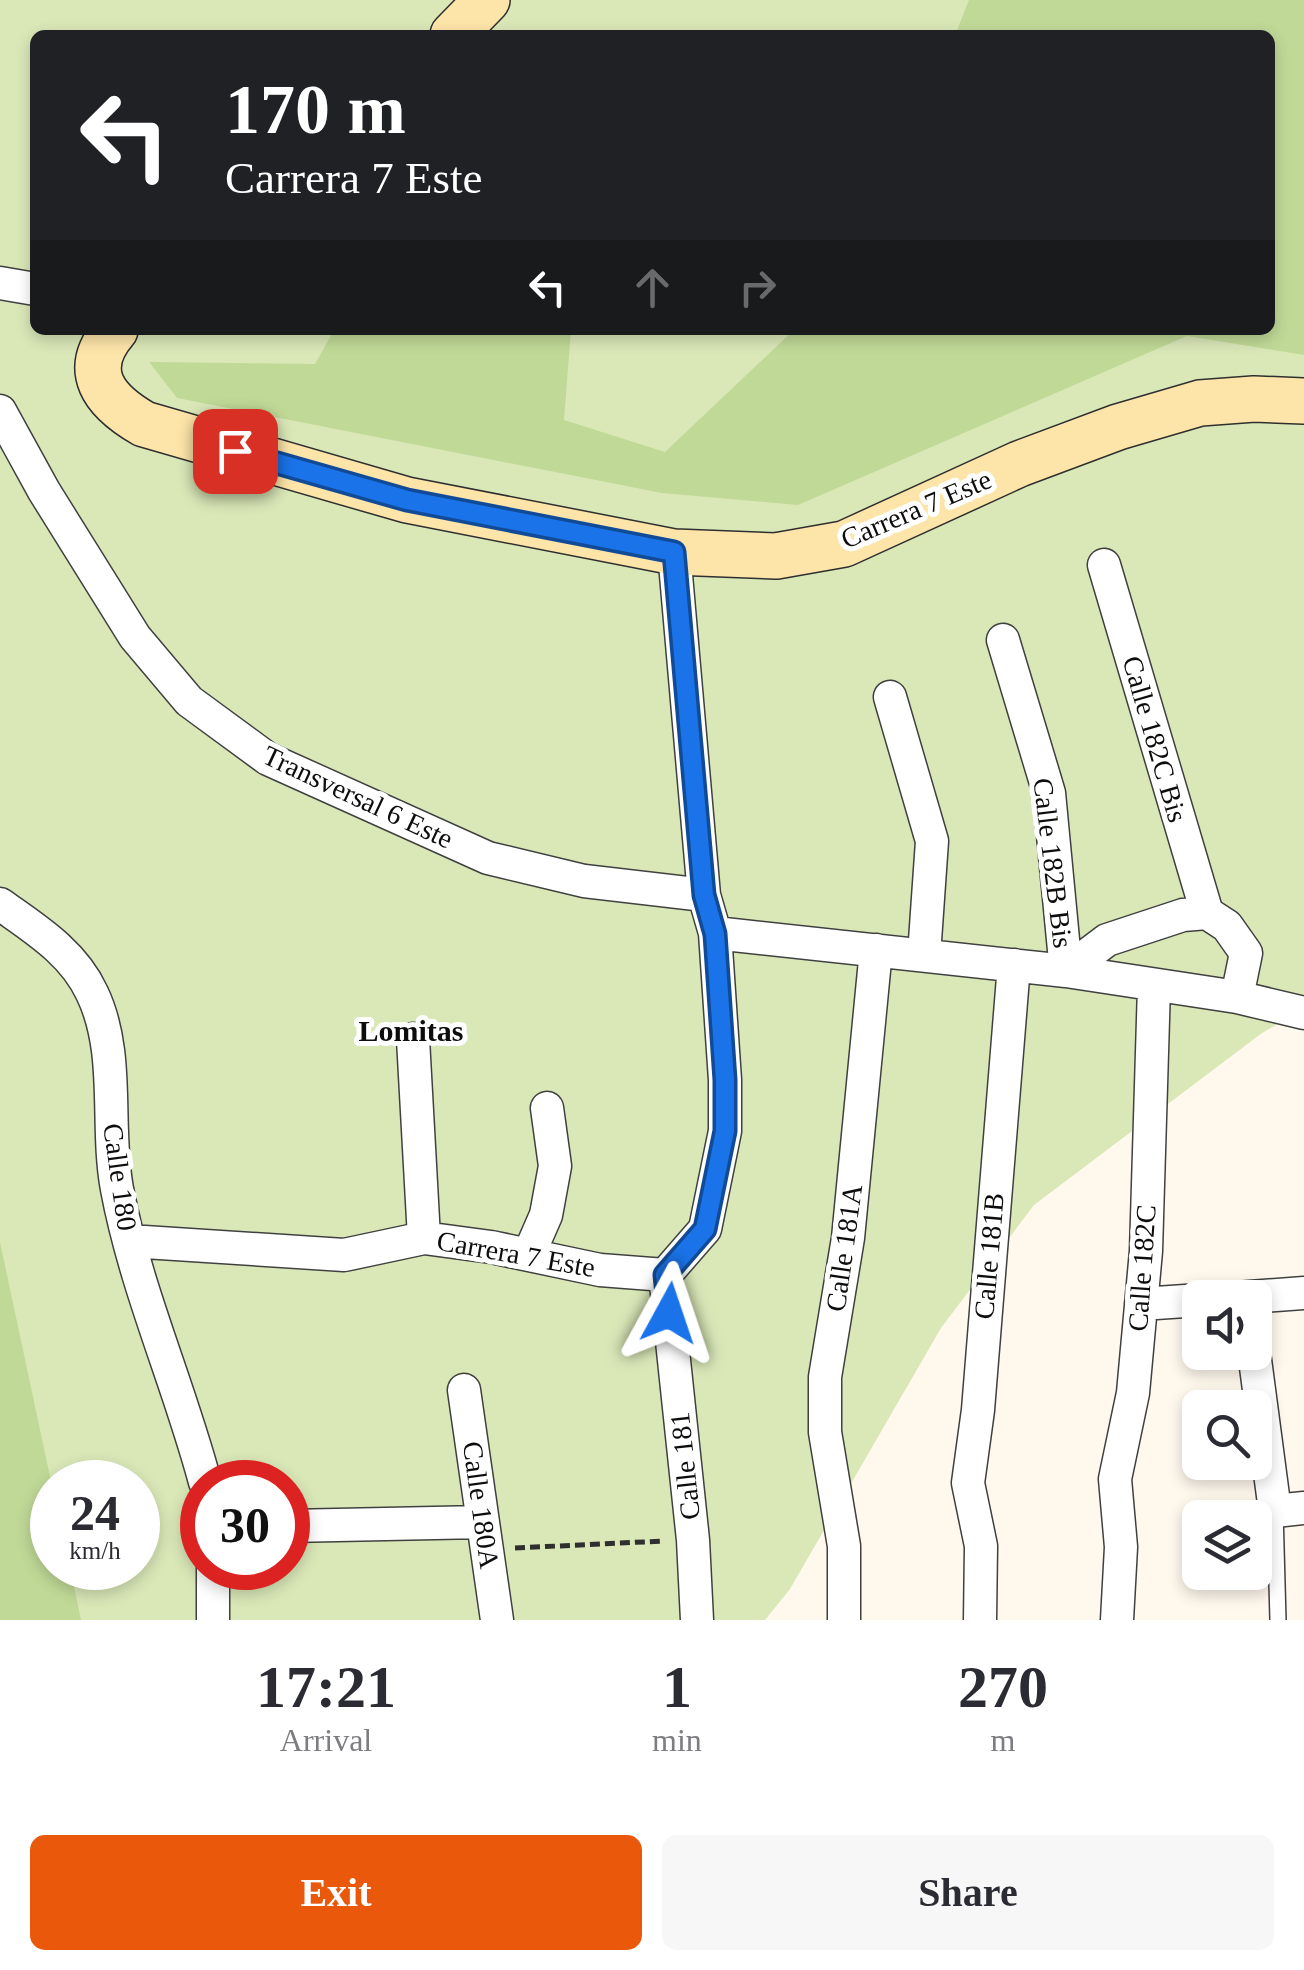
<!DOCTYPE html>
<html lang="en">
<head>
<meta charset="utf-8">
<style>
	body { margin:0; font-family:Georgia,serif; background:#f7f7f7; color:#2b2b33; height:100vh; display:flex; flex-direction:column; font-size:38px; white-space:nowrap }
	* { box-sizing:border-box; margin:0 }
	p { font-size:32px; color:#7c7c81 }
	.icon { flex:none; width:55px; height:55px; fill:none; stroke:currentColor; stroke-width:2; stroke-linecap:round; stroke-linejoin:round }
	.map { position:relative; height:1620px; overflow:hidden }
	.side { display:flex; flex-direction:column; background:#fff; flex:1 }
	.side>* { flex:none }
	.top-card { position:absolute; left:30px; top:30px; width:1245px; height:305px; border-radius:15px; box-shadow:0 5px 15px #0003; background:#202124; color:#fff; overflow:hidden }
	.controls { position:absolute; left:1182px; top:1280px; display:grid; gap:20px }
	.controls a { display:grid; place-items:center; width:90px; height:90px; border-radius:15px; background:#fff; box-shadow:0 5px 15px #0003; font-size:50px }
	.speed { position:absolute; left:30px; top:1460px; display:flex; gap:20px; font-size:50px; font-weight:700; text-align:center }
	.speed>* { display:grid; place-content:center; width:130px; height:130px; border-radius:50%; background:#fff; box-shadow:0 5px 15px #0003; line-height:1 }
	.speed small { font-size:25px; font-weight:400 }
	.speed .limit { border:15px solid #d22; background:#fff; color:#111 }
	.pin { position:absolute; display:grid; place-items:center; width:85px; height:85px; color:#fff; margin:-42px; border-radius:20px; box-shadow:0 5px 15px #0006 }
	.me { position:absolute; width:110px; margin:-55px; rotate:5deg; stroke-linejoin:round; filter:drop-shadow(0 0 8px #0008) }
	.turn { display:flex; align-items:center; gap:35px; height:210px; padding:0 30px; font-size:45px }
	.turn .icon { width:130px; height:130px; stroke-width:2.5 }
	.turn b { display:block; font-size:70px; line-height:85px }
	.lanes { display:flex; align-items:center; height:95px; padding:0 30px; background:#0003; justify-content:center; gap:50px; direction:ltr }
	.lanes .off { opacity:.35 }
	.eta { display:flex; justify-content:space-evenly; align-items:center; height:170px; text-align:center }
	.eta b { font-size:60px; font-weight:700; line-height:70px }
	.button { display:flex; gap:20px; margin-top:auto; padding:20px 30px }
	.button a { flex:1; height:115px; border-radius:15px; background:#ea580c; color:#fff; font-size:40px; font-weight:700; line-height:115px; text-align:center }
	.button a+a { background:#f7f7f7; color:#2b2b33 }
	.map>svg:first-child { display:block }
</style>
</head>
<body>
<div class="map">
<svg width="1304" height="1620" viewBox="0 0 1304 1620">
	<rect width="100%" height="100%" fill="#fff8ed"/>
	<path fill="#dae8b8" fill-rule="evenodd" d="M 0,0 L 1304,0 L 1304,1009 L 1262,1033 L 1034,1205 L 941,1328 L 790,1589 L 765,1620 L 0,1620 ZM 35,35 L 1270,35 L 1270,330 L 35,330 ZM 52,1482 L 138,1482 L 138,1568 L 52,1568 ZM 202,1482 L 288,1482 L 288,1568 L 202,1568 Z"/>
	<path fill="#c0d997" d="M 969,0 L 1304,0 L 1304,355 L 1187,336 L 798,505 L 662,493 L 177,398 L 149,362 L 315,364 L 334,330 L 571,330 L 564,420 L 665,452 L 794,330 L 1270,330 L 1270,35 L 955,35 Z
		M 0,1242 L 52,1486 L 52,1568 L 70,1568 L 81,1620 L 0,1620 Z"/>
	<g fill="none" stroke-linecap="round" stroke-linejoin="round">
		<defs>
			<path id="lane" d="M 1275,1511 L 1278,1620"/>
			<path id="street" d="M 0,283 L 35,289
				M 0,411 L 44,491 L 135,637 L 189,701 L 268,759 L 488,858 L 584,881 L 704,895
				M 674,552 L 704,895 L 715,933 L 725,1080 L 725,1131 L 705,1229 L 665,1275 L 693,1540 L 697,1620
				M 1104,565 L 1207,913
				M 1003,640 L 1049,793 L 1066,971
				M 890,697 L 932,841 L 924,955
				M 0,904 C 35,929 73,952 92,993 C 121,1053 105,1125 117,1189 C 136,1290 179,1384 205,1482
				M 715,933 L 1066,971 L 1237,997 L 1304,1013
				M 1066,971 L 1107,940 L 1183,915 L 1207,913 L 1227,926 L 1246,953 L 1237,997
				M 413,1039 L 424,1238
				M 129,1241 L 344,1255 L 424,1238 L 491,1247 L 600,1270 L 665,1275
				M 529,1254 L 546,1215 L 555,1166 L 547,1108
				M 1236,1298 L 1304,1293
				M 1141,1304 L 1200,1300
				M 1254,1352 L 1275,1511 L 1304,1508
				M 464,1390 L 497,1620
				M 288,1526 L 483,1522
				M 213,1568 L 213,1620
				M 844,1620 L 844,1546 L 825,1432 L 825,1377 L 848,1238 L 876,950
				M 980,1620 L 981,1546 L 968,1483 L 978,1410 L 1014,965
				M 1117,1620 L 1121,1547 L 1115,1479 L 1133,1393 L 1146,1251 L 1154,986"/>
			<path id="secondary" d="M 453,35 L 487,0
				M 115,330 C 80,371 104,401 144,424 L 407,500 L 674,552 L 776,556 L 844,544 L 1019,464 L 1118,427 L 1200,403 L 1254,399 L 1304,401"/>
		</defs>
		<use href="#lane" stroke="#404040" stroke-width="18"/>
		<use href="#street" stroke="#404040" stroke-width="35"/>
		<use href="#secondary" stroke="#2f2f2f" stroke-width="48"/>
		<path stroke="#2f2f2f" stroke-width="5" stroke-dasharray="10 5" stroke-linecap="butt" d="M 515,1548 L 664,1541"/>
		<use href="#lane" stroke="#fff" stroke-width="15"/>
		<use href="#street" stroke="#fff" stroke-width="32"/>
		<use href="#secondary" stroke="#fde5a9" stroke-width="45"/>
	</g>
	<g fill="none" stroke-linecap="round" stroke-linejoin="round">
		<defs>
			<path id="route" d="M 235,451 L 407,500 L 674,552 L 704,895 L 715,934 L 725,1080 L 725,1131 L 705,1229 L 665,1275 L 669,1313"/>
		</defs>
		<use href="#route" stroke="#114b97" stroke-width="25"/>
		<use href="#route" stroke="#1a73e8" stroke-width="18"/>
	</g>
	<g text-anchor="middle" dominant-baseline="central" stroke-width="10" stroke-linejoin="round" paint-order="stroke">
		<g font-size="28" fill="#0d0d0d" stroke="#fff">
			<text transform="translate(916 509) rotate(-23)">Carrera 7 Este</text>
			<text transform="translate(1155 739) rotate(74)">Calle 182C Bis</text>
			<text transform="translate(358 797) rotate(25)">Transversal 6 Este</text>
			<text transform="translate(1053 863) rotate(83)">Calle 182B Bis</text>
			<text transform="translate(120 1177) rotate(82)">Calle 180</text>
			<text transform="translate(844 1248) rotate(-82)">Calle 181A</text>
			<text transform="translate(516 1254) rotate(10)">Carrera 7 Este</text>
			<text transform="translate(989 1256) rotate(-85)">Calle 181B</text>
			<text transform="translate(1142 1268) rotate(-86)">Calle 182C</text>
			<text transform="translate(685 1466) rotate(-96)">Calle 181</text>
			<text transform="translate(481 1505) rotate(82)">Calle 180A</text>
		</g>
		<g font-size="30" font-weight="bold" fill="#0d0d0d" stroke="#fff">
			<text x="411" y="1030">Lomitas</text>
		</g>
	</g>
</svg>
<div class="controls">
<a><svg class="icon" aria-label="sound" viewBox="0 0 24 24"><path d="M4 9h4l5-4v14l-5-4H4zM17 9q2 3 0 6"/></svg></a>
<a><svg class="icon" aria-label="search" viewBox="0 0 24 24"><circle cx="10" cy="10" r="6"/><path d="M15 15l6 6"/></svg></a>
<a><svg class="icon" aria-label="layers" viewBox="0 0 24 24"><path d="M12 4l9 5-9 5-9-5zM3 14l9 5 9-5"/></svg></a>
</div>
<div class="speed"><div>24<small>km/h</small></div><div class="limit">30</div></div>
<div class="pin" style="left:235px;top:451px;background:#d93025"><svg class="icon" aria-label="arrive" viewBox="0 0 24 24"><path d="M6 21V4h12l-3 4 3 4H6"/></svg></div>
<svg class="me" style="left:669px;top:1313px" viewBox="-20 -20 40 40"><path d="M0-17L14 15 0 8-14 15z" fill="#1a73e8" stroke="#fff" stroke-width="4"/></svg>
<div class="top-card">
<div class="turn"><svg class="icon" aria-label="left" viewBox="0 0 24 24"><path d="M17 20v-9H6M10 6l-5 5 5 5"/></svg><div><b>170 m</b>Carrera 7 Este</div></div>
<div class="lanes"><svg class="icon" aria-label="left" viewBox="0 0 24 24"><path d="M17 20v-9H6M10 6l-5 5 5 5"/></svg><svg class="icon off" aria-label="ahead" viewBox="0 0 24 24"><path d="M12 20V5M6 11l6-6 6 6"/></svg><svg class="icon off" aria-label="right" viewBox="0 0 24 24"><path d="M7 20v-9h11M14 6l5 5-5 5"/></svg></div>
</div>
</div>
<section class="side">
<div class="eta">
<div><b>17:21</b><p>Arrival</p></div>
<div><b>1</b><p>min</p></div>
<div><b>270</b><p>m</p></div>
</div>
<div class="button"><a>Exit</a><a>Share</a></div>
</section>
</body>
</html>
